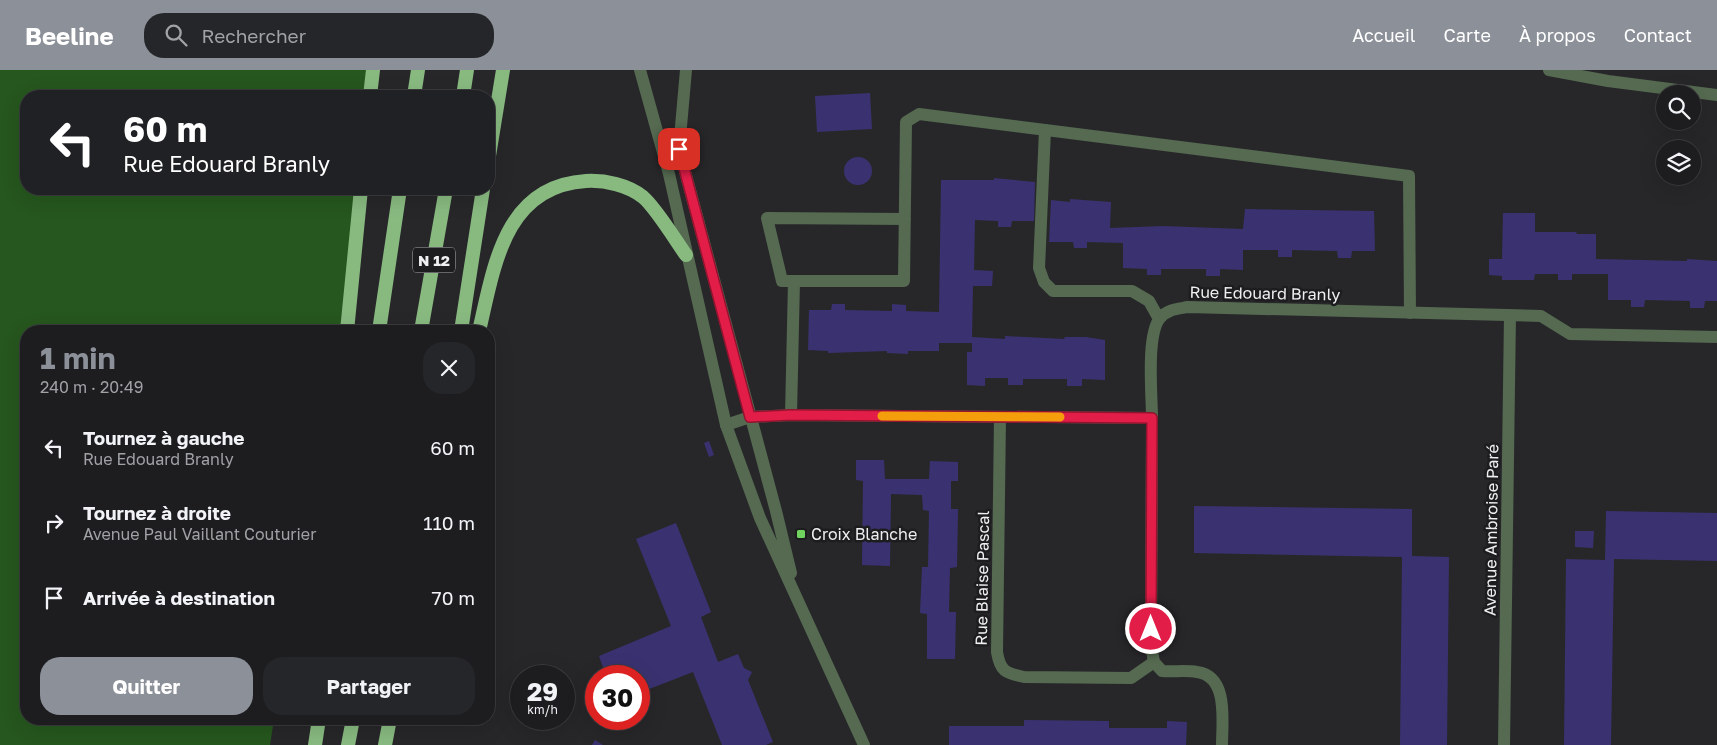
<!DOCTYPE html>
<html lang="fr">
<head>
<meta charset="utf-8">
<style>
	body { margin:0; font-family:"Golos Text",sans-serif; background:#252629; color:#f1f3f6; height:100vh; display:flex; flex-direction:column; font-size:19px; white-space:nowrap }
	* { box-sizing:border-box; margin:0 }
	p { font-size:16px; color:#a0a2a5 }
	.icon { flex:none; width:28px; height:28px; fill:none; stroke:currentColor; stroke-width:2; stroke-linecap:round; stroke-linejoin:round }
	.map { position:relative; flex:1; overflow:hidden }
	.sheet { position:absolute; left:20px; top:255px; width:475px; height:400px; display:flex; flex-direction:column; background:#1d1d20; border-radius:20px; box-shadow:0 5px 20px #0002,0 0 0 1px #3b3b3e }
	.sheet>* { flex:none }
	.hud { position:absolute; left:20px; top:20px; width:475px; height:105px; border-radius:20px; box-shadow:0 5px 20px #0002,0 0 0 1px #3b3b3e; background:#202124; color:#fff; overflow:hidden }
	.fabs { position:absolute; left:1656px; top:15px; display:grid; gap:10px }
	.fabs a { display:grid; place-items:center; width:45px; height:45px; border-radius:50%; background:#1d1d20; box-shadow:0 5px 20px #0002,0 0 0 1px #3b3b3e; font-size:25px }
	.speed { position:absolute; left:510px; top:595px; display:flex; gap:10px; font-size:25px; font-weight:700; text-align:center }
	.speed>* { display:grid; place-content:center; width:65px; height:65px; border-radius:50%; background:#1d1d20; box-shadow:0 5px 20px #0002,0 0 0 1px #3b3b3e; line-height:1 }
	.speed small { font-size:12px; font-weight:400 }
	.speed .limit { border:8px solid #d22; background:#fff; color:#111 }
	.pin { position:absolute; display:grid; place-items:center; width:42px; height:42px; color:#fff; margin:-21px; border-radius:10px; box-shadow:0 2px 8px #0006 }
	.me { position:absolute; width:55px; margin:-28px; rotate:0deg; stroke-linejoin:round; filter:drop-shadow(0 0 4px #0008) }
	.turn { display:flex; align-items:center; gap:18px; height:105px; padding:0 20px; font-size:22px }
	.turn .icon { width:65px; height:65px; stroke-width:2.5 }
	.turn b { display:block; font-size:35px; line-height:42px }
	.round { display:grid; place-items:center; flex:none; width:52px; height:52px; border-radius:20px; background:#252629 }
	.overview { display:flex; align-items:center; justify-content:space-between; height:85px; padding:0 20px }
	h1 { font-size:30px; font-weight:700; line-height:38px; color:#8c9099 }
	.cta { display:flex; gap:10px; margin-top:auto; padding:10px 20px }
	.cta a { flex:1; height:58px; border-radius:20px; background:#8c9099; color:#fff; font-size:20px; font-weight:700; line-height:58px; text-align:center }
	.cta a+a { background:#252629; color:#f1f3f6 }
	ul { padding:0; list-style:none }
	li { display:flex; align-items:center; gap:15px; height:75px; padding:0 20px }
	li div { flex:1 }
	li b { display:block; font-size:19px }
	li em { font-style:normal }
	header { display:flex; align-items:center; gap:30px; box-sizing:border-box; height:70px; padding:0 25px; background:#8c9099; color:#fff }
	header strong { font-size:24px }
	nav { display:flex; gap:28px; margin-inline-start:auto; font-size:18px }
	.search { width:350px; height:45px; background:#252629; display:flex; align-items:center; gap:12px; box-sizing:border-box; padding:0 18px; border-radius:20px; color:#a0a2a5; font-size:19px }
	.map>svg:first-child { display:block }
</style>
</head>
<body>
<header>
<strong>Beeline</strong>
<div class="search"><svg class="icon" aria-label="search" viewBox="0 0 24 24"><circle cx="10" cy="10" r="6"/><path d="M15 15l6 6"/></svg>Rechercher</div>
<nav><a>Accueil</a><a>Carte</a><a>À propos</a><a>Contact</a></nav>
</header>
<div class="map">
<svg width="1717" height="675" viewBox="0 0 1717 675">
	<rect width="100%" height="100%" fill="#27272a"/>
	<path fill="#26571e" d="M 0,0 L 372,0 L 369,26 L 26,26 L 26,119 L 361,119 L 347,261 L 26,261 L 26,649 L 274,649 L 270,675 L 0,675 Z"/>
	<path fill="#3a3270" d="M 870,23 L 872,59 L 817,62 L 815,26 Z
		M844 101a14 14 0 1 1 28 0a14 14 0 1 1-28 0Z
		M 994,108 L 1035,112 L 1034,151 L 1012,151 L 1011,157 L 998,157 L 998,151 L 975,150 L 974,200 L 993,201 L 992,216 L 973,216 L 972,267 L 1005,269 L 1005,266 L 1064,269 L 1065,267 L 1086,267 L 1105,270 L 1105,310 L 1082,309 L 1082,316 L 1067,316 L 1067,309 L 1023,309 L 1023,315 L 1008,315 L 1008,308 L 985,308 L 985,316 L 967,315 L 967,282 L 972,282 L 972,273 L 939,273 L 939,281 L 908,281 L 908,284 L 887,283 L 887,281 L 828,283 L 828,281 L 808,280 L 809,240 L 831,240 L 832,234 L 845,234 L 845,240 L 892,241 L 892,234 L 906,235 L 906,241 L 939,242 L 941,110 L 994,110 Z
		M 1070,129 L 1111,132 L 1110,158 L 1163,156 L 1243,159 L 1245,139 L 1374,141 L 1375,181 L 1352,181 L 1351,188 L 1338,188 L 1337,181 L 1292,180 L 1292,187 L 1278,187 L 1278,180 L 1243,180 L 1243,200 L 1220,199 L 1220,206 L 1206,206 L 1206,199 L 1161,199 L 1161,205 L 1147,205 L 1147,199 L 1123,198 L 1123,173 L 1087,172 L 1087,178 L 1074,178 L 1073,172 L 1049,172 L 1051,130 L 1070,132 Z
		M 1503,143 L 1535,143 L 1535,162 L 1576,162 L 1577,164 L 1596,164 L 1596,189 L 1687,191 L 1687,189 L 1717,191 L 1717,231 L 1705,231 L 1704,238 L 1690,238 L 1690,231 L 1645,230 L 1644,237 L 1631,237 L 1631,230 L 1608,230 L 1608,204 L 1572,204 L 1572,210 L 1558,210 L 1558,204 L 1535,204 L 1534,210 L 1502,210 L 1502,206 L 1489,205 L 1489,189 L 1502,189 Z
		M 709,371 L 714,385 L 709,387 L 704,373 Z
		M 856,390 L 884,390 L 885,409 L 929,409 L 930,391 L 958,392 L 958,411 L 951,411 L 951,439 L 958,439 L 957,497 L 950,498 L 949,542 L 956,542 L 955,589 L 927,589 L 927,544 L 920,543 L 922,497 L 928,497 L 929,441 L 923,440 L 922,425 L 891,424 L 890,496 L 862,495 L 863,411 L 856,410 Z
		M 1194,436 L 1412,439 L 1412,486 L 1449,487 L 1447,675 L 1400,675 L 1402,487 L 1194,483 Z
		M 1606,441 L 1717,443 L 1717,491 L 1614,489 L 1611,675 L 1564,675 L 1566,489 L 1605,490 Z
		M 676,453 L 711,542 L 701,547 L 718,592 L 738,584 L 744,598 L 752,602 L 748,610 L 773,672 L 766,675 L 722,675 L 693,602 L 639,623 L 639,606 L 606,606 L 599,586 L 671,556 L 636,469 Z
		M 1575,461 L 1594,461 L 1593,478 L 1575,477 Z
		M 1024,650 L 1109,651 L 1109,658 L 1167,658 L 1167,651 L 1187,652 L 1186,675 L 949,675 L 949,656 L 1024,656 Z
		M 595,670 L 603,675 L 592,675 Z"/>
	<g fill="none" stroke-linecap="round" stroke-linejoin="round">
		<path stroke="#556a51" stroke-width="12" d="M 1549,0 L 1608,11 L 1717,25
			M 905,149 L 767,148 L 782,211 L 904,211 L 906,52 L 919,44 L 1409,106 L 1410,243
			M 791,345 L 794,211"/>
		<path stroke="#556a51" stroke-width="12" d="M 1045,60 L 1039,198 L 1044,212 L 1053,221 L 1132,221 L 1149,231 L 1159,249
			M 1000,347 L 997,582 C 1000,601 1005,603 1024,607 L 1131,608 L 1154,592
			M 1152,348 L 1151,575 L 1154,592 L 1162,601 C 1173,602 1186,600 1197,602 C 1229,606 1222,652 1222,675
			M 726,355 L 750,347 L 791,345 L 1152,348 C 1152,325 1146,265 1160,248 C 1168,239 1177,239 1188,237 L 1541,246 L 1570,264 L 1717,267
			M 1504,675 L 1510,245"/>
		<path stroke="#556a51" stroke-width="12" d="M 640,0 L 669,104 L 726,355 L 760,448 L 864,675
			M 686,0 L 679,79 L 776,441 L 791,503"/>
		<path stroke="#88ba80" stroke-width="14" d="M 370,26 L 373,0
			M 414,26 L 418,0
			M 463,26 L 467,0
			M 489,86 L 503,0
			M 347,261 L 361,119
			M 379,261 L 400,119
			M 421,261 L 446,119
			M 461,261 L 483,119
			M 479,261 C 494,197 504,116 586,111 C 605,110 628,115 643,127 C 656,138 676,171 686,185
			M 315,675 L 319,649
			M 348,675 L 353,649
			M 385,675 L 390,649"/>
	</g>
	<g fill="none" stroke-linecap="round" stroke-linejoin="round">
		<defs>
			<path id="route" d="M 679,79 L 750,347 L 791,345 L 1152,348 L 1151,559"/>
		</defs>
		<use href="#route" stroke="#92132f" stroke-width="12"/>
		<use href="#route" stroke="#e11d48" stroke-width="9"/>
		<path stroke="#f59e0b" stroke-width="9" d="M 882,346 L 1060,347"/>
	</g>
	<rect fill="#70d35f" stroke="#1d1d20" stroke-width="2" x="796" y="459" width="10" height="10" rx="2.5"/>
	<g text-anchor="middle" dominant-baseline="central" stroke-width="5" stroke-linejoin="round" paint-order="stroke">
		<rect fill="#1d1d20" stroke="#b0b0b2" stroke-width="1" x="413" y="177.5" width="42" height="25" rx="4"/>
		<g font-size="15" font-weight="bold" fill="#efeff1">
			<text x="434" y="190">N 12</text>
		</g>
		<g font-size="16" fill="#efeff1" stroke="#1d1d20">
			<text transform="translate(1265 223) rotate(1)">Rue Edouard Branly</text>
			<text transform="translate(1491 460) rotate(-89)">Avenue Ambroise Paré</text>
			<text transform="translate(982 508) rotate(-89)">Rue Blaise Pascal</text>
		</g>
		<g font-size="16" fill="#efeff1" stroke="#1d1d20" text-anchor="start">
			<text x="811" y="464">Croix Blanche</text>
		</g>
	</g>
</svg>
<div class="fabs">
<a><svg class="icon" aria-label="search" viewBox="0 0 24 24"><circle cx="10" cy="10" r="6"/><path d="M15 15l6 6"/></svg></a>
<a><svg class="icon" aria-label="layers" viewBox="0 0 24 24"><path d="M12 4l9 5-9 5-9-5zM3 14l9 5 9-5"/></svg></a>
</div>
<div class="speed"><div>29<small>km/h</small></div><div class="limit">30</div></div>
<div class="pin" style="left:679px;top:79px;background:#d93025"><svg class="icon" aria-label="arrive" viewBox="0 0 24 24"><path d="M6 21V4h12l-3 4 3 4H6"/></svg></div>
<svg class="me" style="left:1151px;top:559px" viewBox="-20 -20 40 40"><circle r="17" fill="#e11d48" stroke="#fff" stroke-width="3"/><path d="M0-11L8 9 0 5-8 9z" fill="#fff"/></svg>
<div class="hud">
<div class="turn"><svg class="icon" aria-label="left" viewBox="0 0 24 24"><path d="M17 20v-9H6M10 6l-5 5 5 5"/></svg><div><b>60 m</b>Rue Edouard Branly</div></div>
</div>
<section class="sheet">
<div class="overview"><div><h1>1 min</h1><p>240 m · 20:49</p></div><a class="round"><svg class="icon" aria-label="close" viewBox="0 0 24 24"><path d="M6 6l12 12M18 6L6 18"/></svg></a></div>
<ul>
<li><svg class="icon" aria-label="left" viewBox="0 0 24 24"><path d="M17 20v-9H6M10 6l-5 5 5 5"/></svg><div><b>Tournez à gauche</b><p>Rue Edouard Branly</p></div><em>60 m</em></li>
<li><svg class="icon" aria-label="right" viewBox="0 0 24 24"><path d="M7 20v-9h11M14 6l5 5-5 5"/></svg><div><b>Tournez à droite</b><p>Avenue Paul Vaillant Couturier</p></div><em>110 m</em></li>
<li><svg class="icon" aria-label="arrive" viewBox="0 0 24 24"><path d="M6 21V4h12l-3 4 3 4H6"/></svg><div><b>Arrivée à destination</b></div><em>70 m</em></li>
</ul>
<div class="cta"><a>Quitter</a><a>Partager</a></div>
</section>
</div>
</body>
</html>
